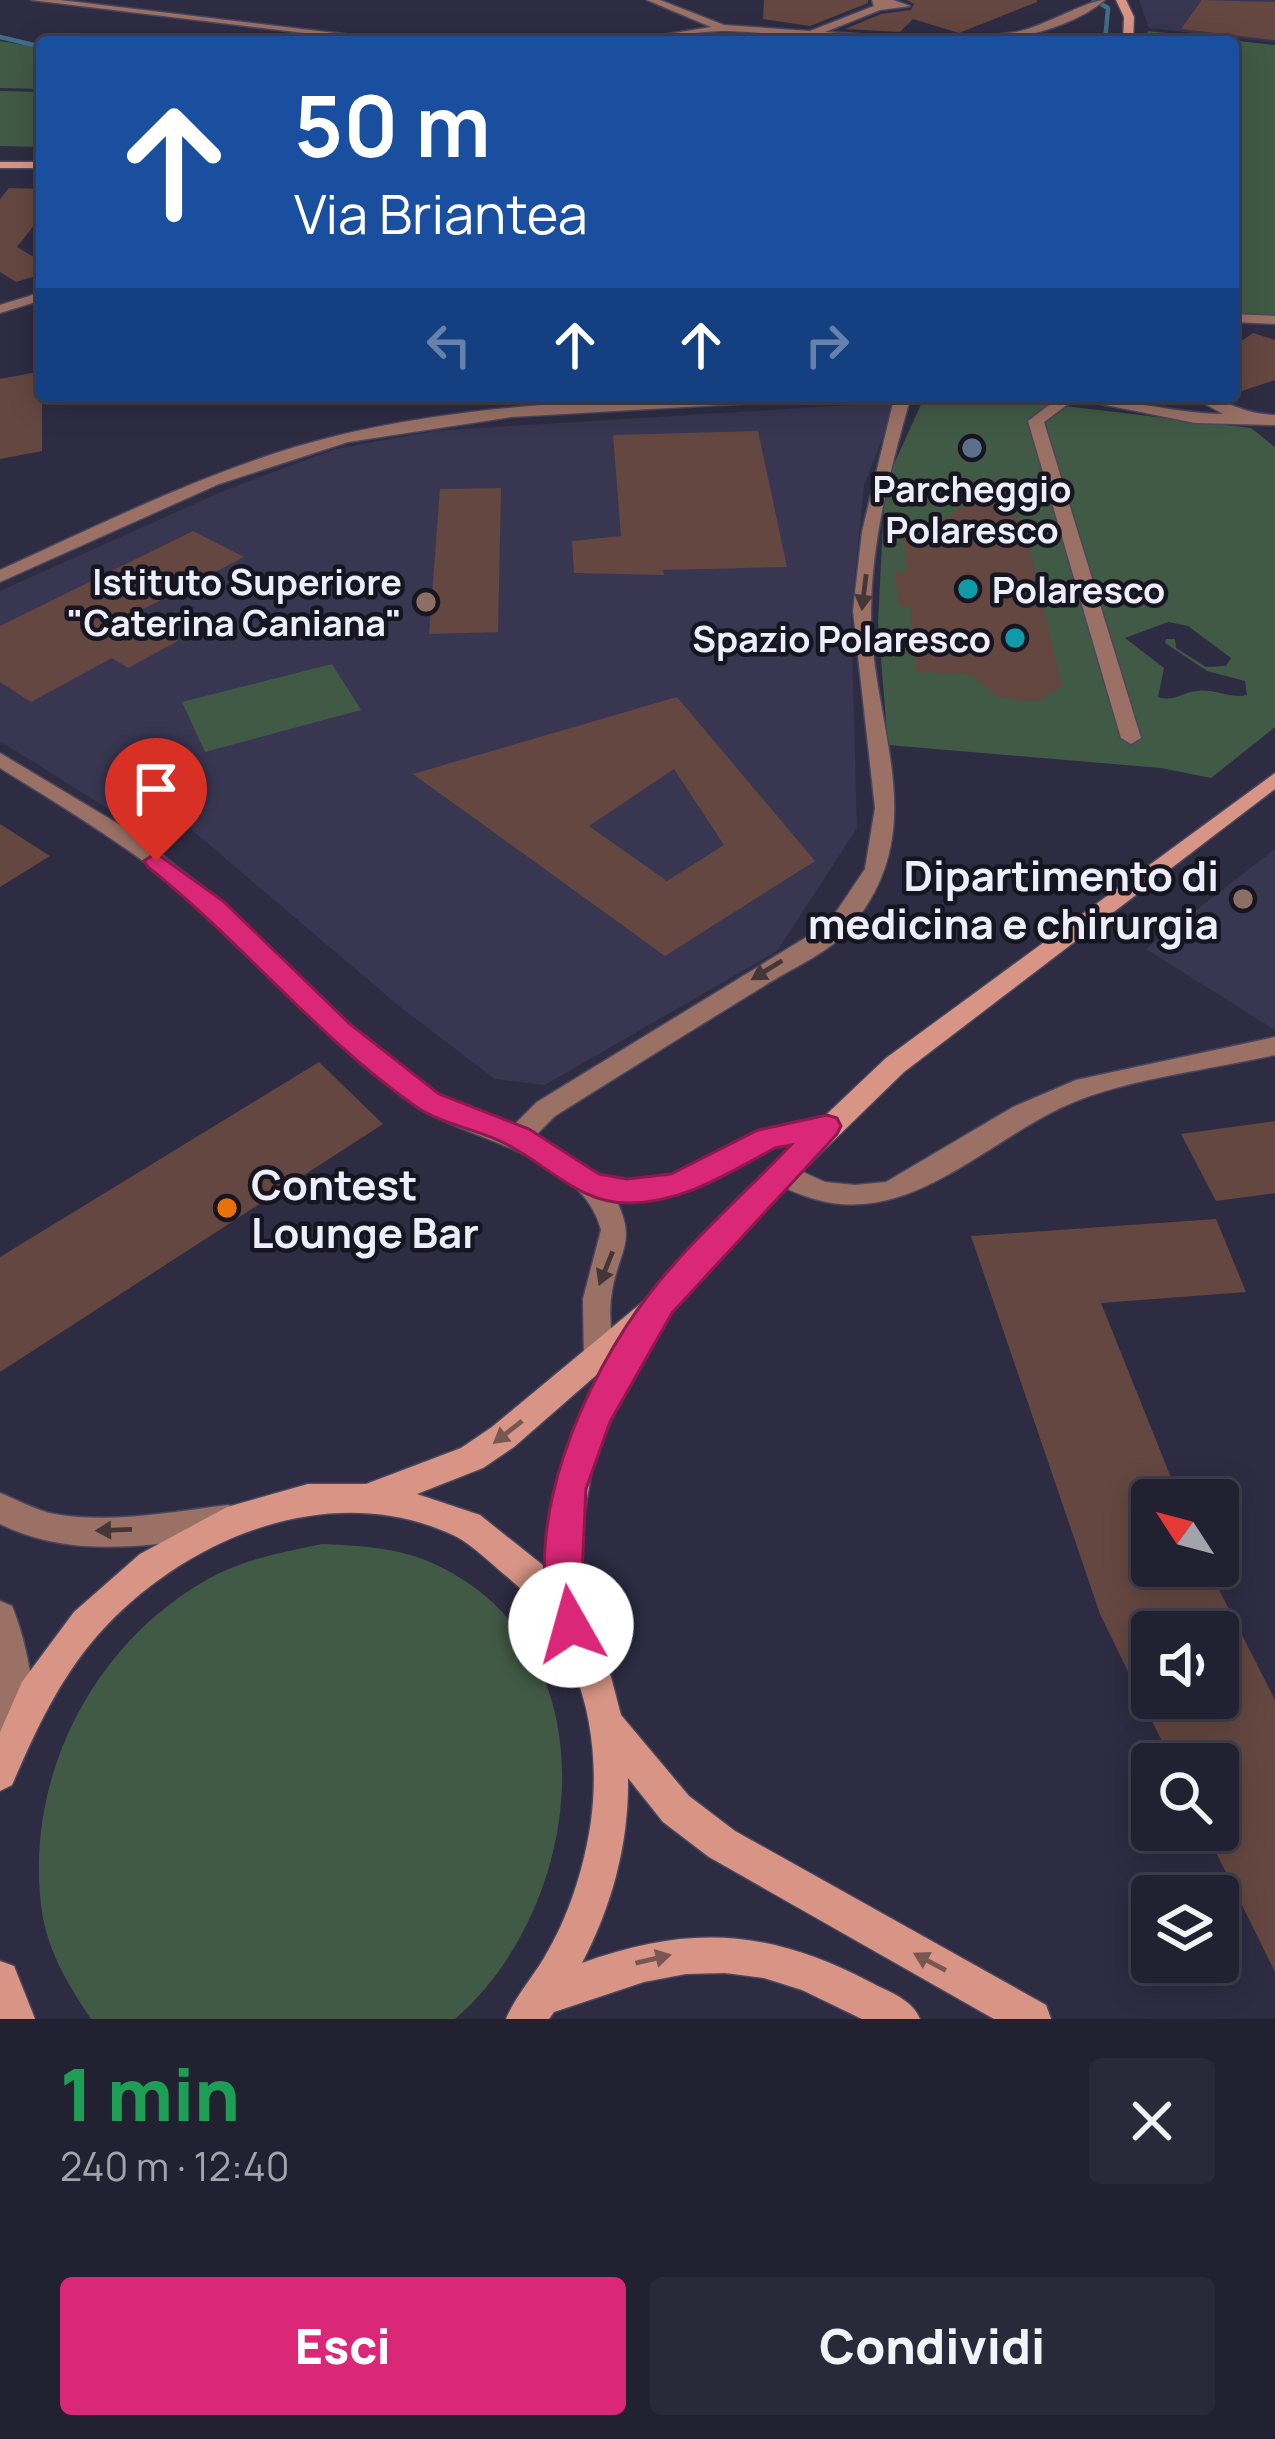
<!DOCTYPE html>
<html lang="it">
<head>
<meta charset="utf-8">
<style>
	body { margin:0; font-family:Manrope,sans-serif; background:#2a293a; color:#f1f3f6; height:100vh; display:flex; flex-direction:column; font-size:45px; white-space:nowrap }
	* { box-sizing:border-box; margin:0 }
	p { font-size:39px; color:#a2a3ac }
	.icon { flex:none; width:66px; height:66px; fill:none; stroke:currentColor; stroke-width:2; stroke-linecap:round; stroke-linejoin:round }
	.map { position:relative; height:2019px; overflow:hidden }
	.drawer { display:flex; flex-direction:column; background:#222132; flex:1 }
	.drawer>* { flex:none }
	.banner { position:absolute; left:36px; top:36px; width:1203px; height:366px; border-radius:12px; box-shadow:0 6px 30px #0003,0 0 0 3px #3f3e4d; background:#1a4fa0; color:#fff; overflow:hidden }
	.needle { width:78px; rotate:306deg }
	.buttons { position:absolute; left:1131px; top:1479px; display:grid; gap:24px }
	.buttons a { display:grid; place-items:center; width:108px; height:108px; border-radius:12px; background:#222132; box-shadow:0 6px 30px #0003,0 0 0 3px #3f3e4d; font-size:60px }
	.pin { position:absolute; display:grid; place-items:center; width:102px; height:102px; color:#fff; margin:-123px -51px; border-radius:50% 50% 50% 0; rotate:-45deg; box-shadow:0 0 12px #0007 }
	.pin .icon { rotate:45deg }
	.me { position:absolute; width:132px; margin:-66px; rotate:353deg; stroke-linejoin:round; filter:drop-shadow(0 0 9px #0008) }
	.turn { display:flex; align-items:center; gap:42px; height:252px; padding:0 60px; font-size:54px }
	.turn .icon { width:156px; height:156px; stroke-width:2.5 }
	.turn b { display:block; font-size:84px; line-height:102px }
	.lanes { display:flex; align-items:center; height:114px; padding:0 60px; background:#0003; justify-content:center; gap:60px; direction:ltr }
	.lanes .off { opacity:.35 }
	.round { display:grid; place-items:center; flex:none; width:126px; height:126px; border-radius:12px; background:#2a293a }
	.overview { display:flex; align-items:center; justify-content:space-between; height:204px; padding:0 60px }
	h1 { font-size:72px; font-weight:800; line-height:90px; color:#1e9e55 }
	.button { display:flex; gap:24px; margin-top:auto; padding:24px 60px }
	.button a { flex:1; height:138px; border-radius:12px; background:#db2777; color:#fff; font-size:48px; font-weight:800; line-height:138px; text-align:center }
	.button a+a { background:#2a293a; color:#f1f3f6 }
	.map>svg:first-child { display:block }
</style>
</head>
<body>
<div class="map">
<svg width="1275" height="2019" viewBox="0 0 1275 2019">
	<rect width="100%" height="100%" fill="#2e2c43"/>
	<path fill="#393652" d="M 1139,0 L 1275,0 L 1275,42 L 1149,28 Z
		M 897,402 L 864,485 L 851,614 L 857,828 L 777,951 L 545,1085 L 495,1079 L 399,1006 L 192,830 L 179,792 L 110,810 L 0,741 L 0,591 L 228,489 L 336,449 L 434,431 Z
		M 1275,849 L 1275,1030 L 1146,949 Z"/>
	<path fill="#415a46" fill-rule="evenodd" d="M 1148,31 L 1275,45 L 1275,316 L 1233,314 L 1233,42 L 1144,42 Z
		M 0,41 L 42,48 L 42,89 L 0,88 Z
		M 0,91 L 42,92 L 42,147 L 0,146 Z
		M 923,400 L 1056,405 L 1251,428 L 1275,447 L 1275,727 L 1211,778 L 1161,768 L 888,745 L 878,622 L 885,484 ZM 1168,622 L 1188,626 L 1231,658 L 1226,666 L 1206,667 L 1176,648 L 1175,639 L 1166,639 L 1165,643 L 1207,671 L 1245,681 L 1247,695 C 1229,699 1214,688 1197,691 C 1181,693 1174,702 1158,697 L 1164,668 L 1125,638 Z
		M 332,664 L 361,710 L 205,752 L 182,702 Z
		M 322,1544 C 359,1546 395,1547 430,1562 C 616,1643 588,1904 455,2019 L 91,2019 C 69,1986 48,1952 42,1912 C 23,1780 92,1644 208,1579 C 244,1559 283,1552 322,1544 Z"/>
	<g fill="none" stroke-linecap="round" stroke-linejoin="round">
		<path stroke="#406f89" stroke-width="4.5" d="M 1094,0 L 1108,8 L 1105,42
			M 0,37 L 42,47"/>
	</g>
	<path fill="#644740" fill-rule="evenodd" d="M 764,0 L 868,0 L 868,3 L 810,26 L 763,19 Z
		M 907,0 L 1037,0 L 1037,2 L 959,33 L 913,19 L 900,32 L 845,29 L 881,14 L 911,10 L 914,4 Z
		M 1202,0 L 1275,2 L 1275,40 L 1181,29 Z
		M 9,188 L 42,189 L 42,215 L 17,247 L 42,262 L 42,274 L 16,282 L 0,272 L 0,199 Z
		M 1253,333 L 1275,340 L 1275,380 L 1233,394 L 1233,347 Z
		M 42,371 L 42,451 L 0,459 L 0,379 Z
		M 758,431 L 787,567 L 663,570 L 664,575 L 574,573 L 572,541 L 621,536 L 613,435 Z
		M 501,488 L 498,632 L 429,634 L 440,489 Z
		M 981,504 L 1007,509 L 1024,524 L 1062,686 L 1037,702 L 999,697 L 969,674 L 916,672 L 910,606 L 899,605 L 895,571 L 907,571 L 902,522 L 941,523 L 959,508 Z
		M 193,531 L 244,557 L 132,615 L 178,641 L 128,668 L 112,658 L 31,702 L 0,682 L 0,626 Z
		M 677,697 L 815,861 L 665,956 L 413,774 ZM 674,769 L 724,845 L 667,881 L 589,826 Z
		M 0,824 L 50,856 L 0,887 Z
		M 319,1062 L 383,1124 L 0,1372 L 0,1257 Z
		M 1275,1121 L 1275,1193 L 1216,1201 L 1181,1134 Z
		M 1216,1219 L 1246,1292 L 1101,1303 L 1180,1500 L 1152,1500 L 1152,1566 L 1207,1566 L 1275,1700 L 1275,1972 L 1205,1830 L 1218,1830 L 1218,1764 L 1173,1764 L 1100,1614 L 971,1236 ZM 1152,1632 L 1218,1632 L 1218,1698 L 1152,1698 Z"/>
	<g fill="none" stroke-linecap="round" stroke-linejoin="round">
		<defs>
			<path id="lane" d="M 1061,396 L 1079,396 L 1044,422 L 1141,738 L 1131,744 L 1121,738 L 1028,421 Z"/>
			<path id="street" d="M 31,0 L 60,0 L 410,42 L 379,42 Z
				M 647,0 L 660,0 L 724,25 L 810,31 L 874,6 L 872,0 L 893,0 L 910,6 L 880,10 L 825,32 C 889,36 952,43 1016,32 C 1043,27 1087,0 1105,0 C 1016,72 836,35 728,31 C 692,30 656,42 619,42 L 711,27 Z
				M 42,292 L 42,300 L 0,313 L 0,305 Z
				M 1233,314 L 1275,316 L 1275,324 L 1233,322 Z
				M 702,396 L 798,396 L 790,401 L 511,417 L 348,442 L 219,484 L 0,582 L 0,570 C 97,526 193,478 295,447 C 426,408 565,402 702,396 Z
				M 890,396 L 906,396 L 909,403 C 890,470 872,539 871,609 C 869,724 938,830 847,931 C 827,954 790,969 764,986 C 694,1029 625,1072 555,1116 L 536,1135 L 598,1175 L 627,1180 L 672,1176 L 759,1131 L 827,1116 L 836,1119 L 840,1126 L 836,1133 C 815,1140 792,1140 772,1148 C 719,1168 678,1210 616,1200 C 637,1241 619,1251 612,1291 C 608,1314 612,1337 614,1359 L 609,1368 L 599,1372 L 589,1368 L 584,1359 L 583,1299 L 601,1230 C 582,1155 472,1142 418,1107 C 339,1056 277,979 209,915 C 147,857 72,813 0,768 L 0,753 L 135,834 L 222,902 L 349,1025 L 438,1095 L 514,1125 L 537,1102 L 828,924 L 865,869 L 875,808 L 853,611 L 862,532 L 893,403 Z
				M 1061,396 C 1116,396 1168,413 1223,414 L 1191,396 C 1224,396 1238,414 1275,415 L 1275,425 L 1195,423 Z
				M 1275,1037 L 1275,1055 C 1216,1068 1143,1077 1087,1097 C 992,1130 912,1235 805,1196 C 791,1191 775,1185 768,1172 L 772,1165 L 781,1162 L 825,1182 L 855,1185 L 886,1182 L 1013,1107 L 1076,1080 Z
				M 0,1493 C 18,1500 35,1510 54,1514 C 111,1524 171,1512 228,1505 L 239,1509 L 244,1520 L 239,1531 L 228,1535 C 151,1545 72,1560 0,1524 Z
				M 0,1601 L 12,1606 C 25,1637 42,1707 28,1739 L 16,1744 L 4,1739 L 0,1730 Z"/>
			<path id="secondary" d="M 1116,0 L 1126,0 L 1134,17 L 1133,42 L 1123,42 L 1124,17 Z
				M 0,162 L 42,162 L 42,168 L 0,168 Z
				M 1275,773 L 1275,789 L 904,1072 L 755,1217 L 659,1322 L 657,1335 L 616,1409 L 593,1464 L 581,1533 L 586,1620 L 611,1677 L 621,1715 L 689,1796 L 735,1831 L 1046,2005 L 1051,2019 L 994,2019 L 709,1857 L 663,1822 L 628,1778 C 629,1843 612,1906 582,1963 C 689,1924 769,1929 870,1982 C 889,1992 912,1999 920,2019 L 862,2019 L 802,1990 L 764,1978 L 725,1973 L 686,1974 L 644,1982 L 554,2012 L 549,2019 L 506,2019 C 515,1997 532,1978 544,1958 C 569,1916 584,1869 591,1821 C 603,1731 578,1634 505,1575 C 490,1563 473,1545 455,1536 C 331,1477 183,1538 97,1636 C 58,1681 35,1732 12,1785 L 0,1791 L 0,1732 L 22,1682 L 74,1612 L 140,1554 L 227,1507 L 308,1484 L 366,1484 L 461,1448 L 492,1427 L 651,1295 L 735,1201 L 886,1058 ZM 609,1364 C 572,1431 550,1493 549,1570 L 480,1515 L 417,1494 L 483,1468 L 514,1447 Z
				M 0,1961 L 14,1966 L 35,2019 L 0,2019 Z"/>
		</defs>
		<use href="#lane" stroke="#49475d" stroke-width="3"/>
		<use href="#street" stroke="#49475d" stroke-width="3"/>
		<use href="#secondary" stroke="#49475d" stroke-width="3"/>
		<use href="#lane" fill="#9b7166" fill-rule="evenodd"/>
		<use href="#street" fill="#9b7166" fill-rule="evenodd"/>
		<use href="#secondary" fill="#d89585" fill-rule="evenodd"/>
	</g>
	<defs><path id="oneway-solid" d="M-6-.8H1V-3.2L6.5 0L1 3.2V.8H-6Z" transform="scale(3)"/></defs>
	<g fill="#453638">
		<use href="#oneway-solid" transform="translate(864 592) rotate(97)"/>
		<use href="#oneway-solid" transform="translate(767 970) rotate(148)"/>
		<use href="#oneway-solid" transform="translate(606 1268) rotate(112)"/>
		<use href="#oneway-solid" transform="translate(114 1530) rotate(178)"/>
	</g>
	<g fill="#785652">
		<use href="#oneway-solid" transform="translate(508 1432) rotate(142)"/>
		<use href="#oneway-solid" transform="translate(653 1959) rotate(-13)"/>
		<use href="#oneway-solid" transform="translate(930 1962) rotate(-152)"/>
	</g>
	<path fill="#db2777" stroke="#8e194d" stroke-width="3" d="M 156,853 L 223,901 L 350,1024 L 439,1094 L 529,1129 L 599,1174 L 627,1179 L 671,1174 L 758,1130 L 827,1115 L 837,1118 L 841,1126 L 837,1134 L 672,1313 L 610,1422 L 586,1489 L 582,1574 L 590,1625 L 584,1638 L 571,1643 L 558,1638 C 514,1534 585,1376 650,1293 C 691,1240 745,1193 791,1145 L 775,1148 C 728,1173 685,1202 630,1203 C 580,1204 549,1166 508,1145 C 479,1129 442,1125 415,1106 C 317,1037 241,941 148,867 L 144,861 Z"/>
	<circle fill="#5c6f8a" stroke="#171620" stroke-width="4.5" cx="972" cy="448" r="12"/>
	<g fill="#0f9aa8" stroke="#171620" stroke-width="4.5">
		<circle cx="968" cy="589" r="12"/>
		<circle cx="1015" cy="638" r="12"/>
	</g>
	<g fill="#8d6e63" stroke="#171620" stroke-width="4.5">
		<circle cx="426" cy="602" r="12"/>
		<circle cx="1243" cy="899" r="12"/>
	</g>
	<circle fill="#e8710a" stroke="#171620" stroke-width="4.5" cx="227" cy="1208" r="12"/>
	<g text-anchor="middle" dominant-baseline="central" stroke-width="9" stroke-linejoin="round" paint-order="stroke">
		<g font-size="36" font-weight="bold" fill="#eeedfc" stroke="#171620" text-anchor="end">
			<text x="972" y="488" text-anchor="middle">Parcheggio<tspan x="972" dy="41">Polaresco</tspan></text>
			<text x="402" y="581">Istituto Superiore<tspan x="402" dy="41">"Caterina Caniana"</tspan></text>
			<text x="992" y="589" text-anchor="start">Polaresco</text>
			<text x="991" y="638">Spazio Polaresco</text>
		</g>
		<g font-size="42" font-weight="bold" fill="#eeedfc" stroke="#171620" text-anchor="end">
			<text x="1219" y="875">Dipartimento di<tspan x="1219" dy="48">medicina e chirurgia</tspan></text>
			<text x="251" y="1184" text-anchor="start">Contest<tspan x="251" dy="48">Lounge Bar</tspan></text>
		</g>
	</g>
</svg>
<div class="buttons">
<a><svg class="needle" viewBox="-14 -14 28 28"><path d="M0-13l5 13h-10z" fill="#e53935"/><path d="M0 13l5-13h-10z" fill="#a2a3ac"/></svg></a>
<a><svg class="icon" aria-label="sound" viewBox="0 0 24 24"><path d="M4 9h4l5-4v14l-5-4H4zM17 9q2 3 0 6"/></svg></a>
<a><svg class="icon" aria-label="search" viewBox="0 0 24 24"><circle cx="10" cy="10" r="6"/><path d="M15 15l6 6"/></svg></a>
<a><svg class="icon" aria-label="layers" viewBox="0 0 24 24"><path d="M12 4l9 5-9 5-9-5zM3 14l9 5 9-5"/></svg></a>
</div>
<div class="pin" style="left:156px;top:861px;background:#d93025"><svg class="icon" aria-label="arrive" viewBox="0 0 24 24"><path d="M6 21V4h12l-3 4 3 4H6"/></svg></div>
<svg class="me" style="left:571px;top:1625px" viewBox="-20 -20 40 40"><circle r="19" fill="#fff"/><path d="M0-13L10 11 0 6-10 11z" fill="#db2777"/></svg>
<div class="banner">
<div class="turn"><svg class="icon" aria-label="ahead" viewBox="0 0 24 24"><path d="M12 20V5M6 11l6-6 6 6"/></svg><div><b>50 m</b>Via Briantea</div></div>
<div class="lanes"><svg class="icon off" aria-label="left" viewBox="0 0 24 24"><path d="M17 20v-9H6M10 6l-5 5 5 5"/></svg><svg class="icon" aria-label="ahead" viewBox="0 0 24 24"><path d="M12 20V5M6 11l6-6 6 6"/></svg><svg class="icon" aria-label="ahead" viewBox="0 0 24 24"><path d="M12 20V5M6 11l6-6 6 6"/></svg><svg class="icon off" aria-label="right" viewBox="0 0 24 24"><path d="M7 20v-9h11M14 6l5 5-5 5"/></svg></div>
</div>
</div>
<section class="drawer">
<div class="overview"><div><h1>1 min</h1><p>240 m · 12:40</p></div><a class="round"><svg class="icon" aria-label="close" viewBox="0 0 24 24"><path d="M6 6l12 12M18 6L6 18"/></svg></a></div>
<div class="button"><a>Esci</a><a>Condividi</a></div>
</section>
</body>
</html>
